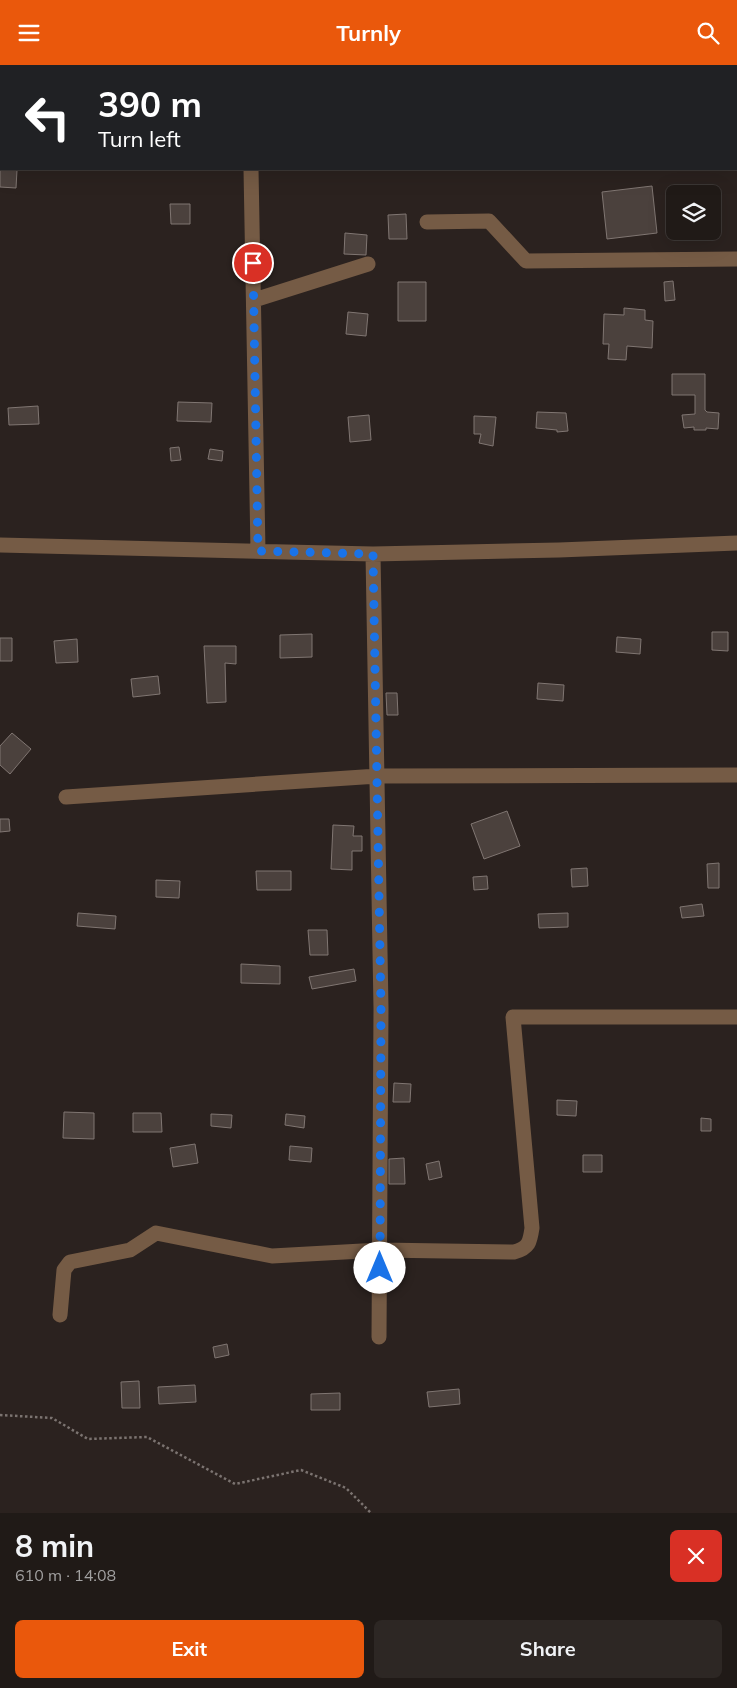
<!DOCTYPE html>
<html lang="en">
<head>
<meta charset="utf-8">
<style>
	body { margin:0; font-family:Mulish,sans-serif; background:#2d2724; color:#f1f3f6; height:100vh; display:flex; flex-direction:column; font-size:19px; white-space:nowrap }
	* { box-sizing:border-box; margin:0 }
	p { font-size:16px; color:#a2a1a1 }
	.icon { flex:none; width:28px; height:28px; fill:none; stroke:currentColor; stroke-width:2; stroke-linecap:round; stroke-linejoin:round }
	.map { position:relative; height:1448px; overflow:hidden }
	.sheet { display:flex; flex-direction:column; background:#201a17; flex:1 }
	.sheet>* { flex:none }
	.guide { position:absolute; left:0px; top:0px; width:738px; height:105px; box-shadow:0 5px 20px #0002,0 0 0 1px #3d3836; background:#202124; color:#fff; overflow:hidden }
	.fabs { position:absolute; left:666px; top:120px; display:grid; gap:10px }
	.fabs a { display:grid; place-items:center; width:55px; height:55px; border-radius:8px; background:#201a17; box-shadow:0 5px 20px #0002,0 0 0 1px #3d3836; font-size:25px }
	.pin { position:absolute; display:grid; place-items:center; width:42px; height:42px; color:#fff; margin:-21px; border:2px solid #fff; border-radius:50%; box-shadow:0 1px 5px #0007 }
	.me { position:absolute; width:55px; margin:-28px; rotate:0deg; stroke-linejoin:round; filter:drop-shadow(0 0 4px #0008) }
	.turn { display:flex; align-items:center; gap:18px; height:105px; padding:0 15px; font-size:22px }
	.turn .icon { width:65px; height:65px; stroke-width:2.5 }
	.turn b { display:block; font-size:35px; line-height:42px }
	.round { display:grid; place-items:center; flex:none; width:52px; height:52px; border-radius:8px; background:#2d2724 }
	.headline { display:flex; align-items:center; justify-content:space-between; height:85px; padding:0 15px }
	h1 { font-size:30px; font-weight:700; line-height:38px }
	.button { display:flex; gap:10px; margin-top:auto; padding:10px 15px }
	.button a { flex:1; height:58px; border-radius:8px; background:#ea580c; color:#fff; font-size:20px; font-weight:700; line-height:58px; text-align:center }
	.button a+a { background:#2d2724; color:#f1f3f6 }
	header { display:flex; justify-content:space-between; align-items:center; height:65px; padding:0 15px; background:#ea580c; color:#fff; font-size:22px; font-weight:700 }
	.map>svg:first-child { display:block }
</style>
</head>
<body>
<header><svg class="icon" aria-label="menu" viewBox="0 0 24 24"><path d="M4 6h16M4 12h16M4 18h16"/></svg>Turnly<svg class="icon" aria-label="search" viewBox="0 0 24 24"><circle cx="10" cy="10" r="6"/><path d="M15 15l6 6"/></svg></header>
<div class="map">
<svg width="737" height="1448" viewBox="0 0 737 1448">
	<rect width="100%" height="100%" fill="#2b221f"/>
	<path fill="#4b413d" stroke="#807672" d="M 0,104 L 17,105 L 16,123 L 0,122 Z
		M 652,121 L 657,168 L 607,174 L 602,127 Z
		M 170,139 L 190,139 L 190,159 L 171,159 Z
		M 406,149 L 407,174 L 389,174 L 388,150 Z
		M 345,168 L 367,170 L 366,190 L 344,189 Z
		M 673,216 L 675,235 L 665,236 L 664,217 Z
		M 398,217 L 426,217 L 426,256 L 398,256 Z
		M 624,243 L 645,245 L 645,255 L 653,256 L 652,283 L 627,281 L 626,295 L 608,294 L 609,279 L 603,279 L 604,249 L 624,250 Z
		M 348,247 L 368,249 L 366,271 L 346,269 Z
		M 672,309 L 705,309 L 705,345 L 707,347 L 719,348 L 718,364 L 706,363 L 706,365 L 694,365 L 694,362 L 684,363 L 682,350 L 695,349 L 695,330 L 672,330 Z
		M 178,337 L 212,338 L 211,357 L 177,356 Z
		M 38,341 L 39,359 L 9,360 L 8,343 Z
		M 537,347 L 566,348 L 568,366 L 557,367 L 557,365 L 536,363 Z
		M 369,350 L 371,375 L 350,377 L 348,352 Z
		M 474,351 L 496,352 L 493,381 L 479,378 L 481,369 L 474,369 Z
		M 179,382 L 181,395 L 171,396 L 170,383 Z
		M 210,384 L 223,386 L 222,396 L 208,394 Z
		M 712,567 L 728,567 L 728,586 L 712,585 Z
		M 312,569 L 312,592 L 280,593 L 280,570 Z
		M 617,572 L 641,574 L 640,589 L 616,587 Z
		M 0,573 L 12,573 L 12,596 L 0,596 Z
		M 77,574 L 78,597 L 56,598 L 54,576 Z
		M 204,581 L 236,581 L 236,599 L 225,598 L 226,637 L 207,638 Z
		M 158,611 L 160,629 L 133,632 L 131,614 Z
		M 538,618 L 564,620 L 563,636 L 537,634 Z
		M 386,628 L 397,628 L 398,650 L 387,650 Z
		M 12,668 L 31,684 L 10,709 L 0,700 L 0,681 Z
		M 507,746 L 520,781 L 484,794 L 471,759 Z
		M 0,754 L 9,754 L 10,766 L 0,767 Z
		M 333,760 L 354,761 L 353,771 L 362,771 L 362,786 L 352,786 L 352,805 L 331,804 Z
		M 719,798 L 719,823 L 708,823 L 707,799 Z
		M 587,803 L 588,821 L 572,822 L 571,804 Z
		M 256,806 L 291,806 L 291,825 L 257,825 Z
		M 487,811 L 488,824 L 474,825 L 473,812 Z
		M 156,815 L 180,816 L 179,833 L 156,832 Z
		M 702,839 L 704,851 L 682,853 L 680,842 Z
		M 78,848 L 116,851 L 115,864 L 77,861 Z
		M 568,848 L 568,862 L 539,863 L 538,849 Z
		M 308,865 L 327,865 L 328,890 L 310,890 Z
		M 241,899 L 280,901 L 280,919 L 241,918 Z
		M 354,904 L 356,916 L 312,924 L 309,912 Z
		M 394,1018 L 411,1019 L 410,1037 L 393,1037 Z
		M 557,1035 L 577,1036 L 576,1051 L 557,1050 Z
		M 64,1047 L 94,1048 L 94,1074 L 63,1073 Z
		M 133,1048 L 161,1048 L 162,1067 L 133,1067 Z
		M 211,1049 L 232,1050 L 231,1063 L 211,1061 Z
		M 286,1049 L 305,1051 L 304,1063 L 285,1060 Z
		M 701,1053 L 711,1054 L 711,1066 L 701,1066 Z
		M 195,1079 L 198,1098 L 173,1102 L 170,1083 Z
		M 290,1081 L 312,1083 L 311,1097 L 289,1095 Z
		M 583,1090 L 602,1090 L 602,1107 L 583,1107 Z
		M 404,1093 L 405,1119 L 389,1119 L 389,1094 Z
		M 439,1096 L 442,1112 L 429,1115 L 426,1099 Z
		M 227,1279 L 229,1290 L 215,1293 L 213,1282 Z
		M 139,1316 L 140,1343 L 122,1343 L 121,1317 Z
		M 195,1320 L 196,1337 L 159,1339 L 158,1322 Z
		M 459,1324 L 460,1339 L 429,1342 L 427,1327 Z
		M 340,1328 L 340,1345 L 311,1345 L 311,1329 Z"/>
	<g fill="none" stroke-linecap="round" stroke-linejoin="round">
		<path stroke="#7b7370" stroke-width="2.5" stroke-dasharray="2.5 2.5" stroke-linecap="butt" d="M 0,1350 L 52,1353 L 88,1374 L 147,1372 L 235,1419 L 301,1405 L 346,1423 L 371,1448"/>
		<path stroke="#755b45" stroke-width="15" d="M 249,1 L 250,0
			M 251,104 L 258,486
			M 427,157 L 489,156 L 526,196 L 737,194
			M 254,235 L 368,199
			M 0,480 L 373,489 L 559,485 L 737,478
			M 373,489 L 381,943 L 379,1272
			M 66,732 L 378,711 L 737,710
			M 60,1250 L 64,1205 L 70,1197 L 130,1185 L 156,1168 L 272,1191 L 380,1185 L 514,1187 C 529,1183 530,1177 532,1163 L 513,952 L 737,952"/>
	</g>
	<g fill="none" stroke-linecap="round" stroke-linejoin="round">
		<path stroke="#1a73e8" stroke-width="9" stroke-dasharray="0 16.2" d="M 253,198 L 258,486 L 373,489 L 381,943 L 380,1203"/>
	</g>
</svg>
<div class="fabs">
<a><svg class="icon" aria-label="layers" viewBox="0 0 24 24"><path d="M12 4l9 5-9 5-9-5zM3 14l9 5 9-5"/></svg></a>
</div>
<div class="pin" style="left:253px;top:198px;background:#d93025"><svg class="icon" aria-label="arrive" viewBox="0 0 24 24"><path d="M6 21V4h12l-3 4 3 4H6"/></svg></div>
<svg class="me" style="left:380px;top:1203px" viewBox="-20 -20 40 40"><circle r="19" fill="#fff"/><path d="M0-13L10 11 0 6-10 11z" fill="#1a73e8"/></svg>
<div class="guide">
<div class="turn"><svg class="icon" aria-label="left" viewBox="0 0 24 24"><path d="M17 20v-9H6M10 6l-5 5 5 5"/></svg><div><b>390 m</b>Turn left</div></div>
</div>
</div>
<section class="sheet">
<div class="headline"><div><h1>8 min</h1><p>610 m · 14:08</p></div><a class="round" style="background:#d93025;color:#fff"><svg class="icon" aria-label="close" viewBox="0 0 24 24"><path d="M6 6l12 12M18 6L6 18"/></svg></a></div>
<div class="button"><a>Exit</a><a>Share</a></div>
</section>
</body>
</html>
